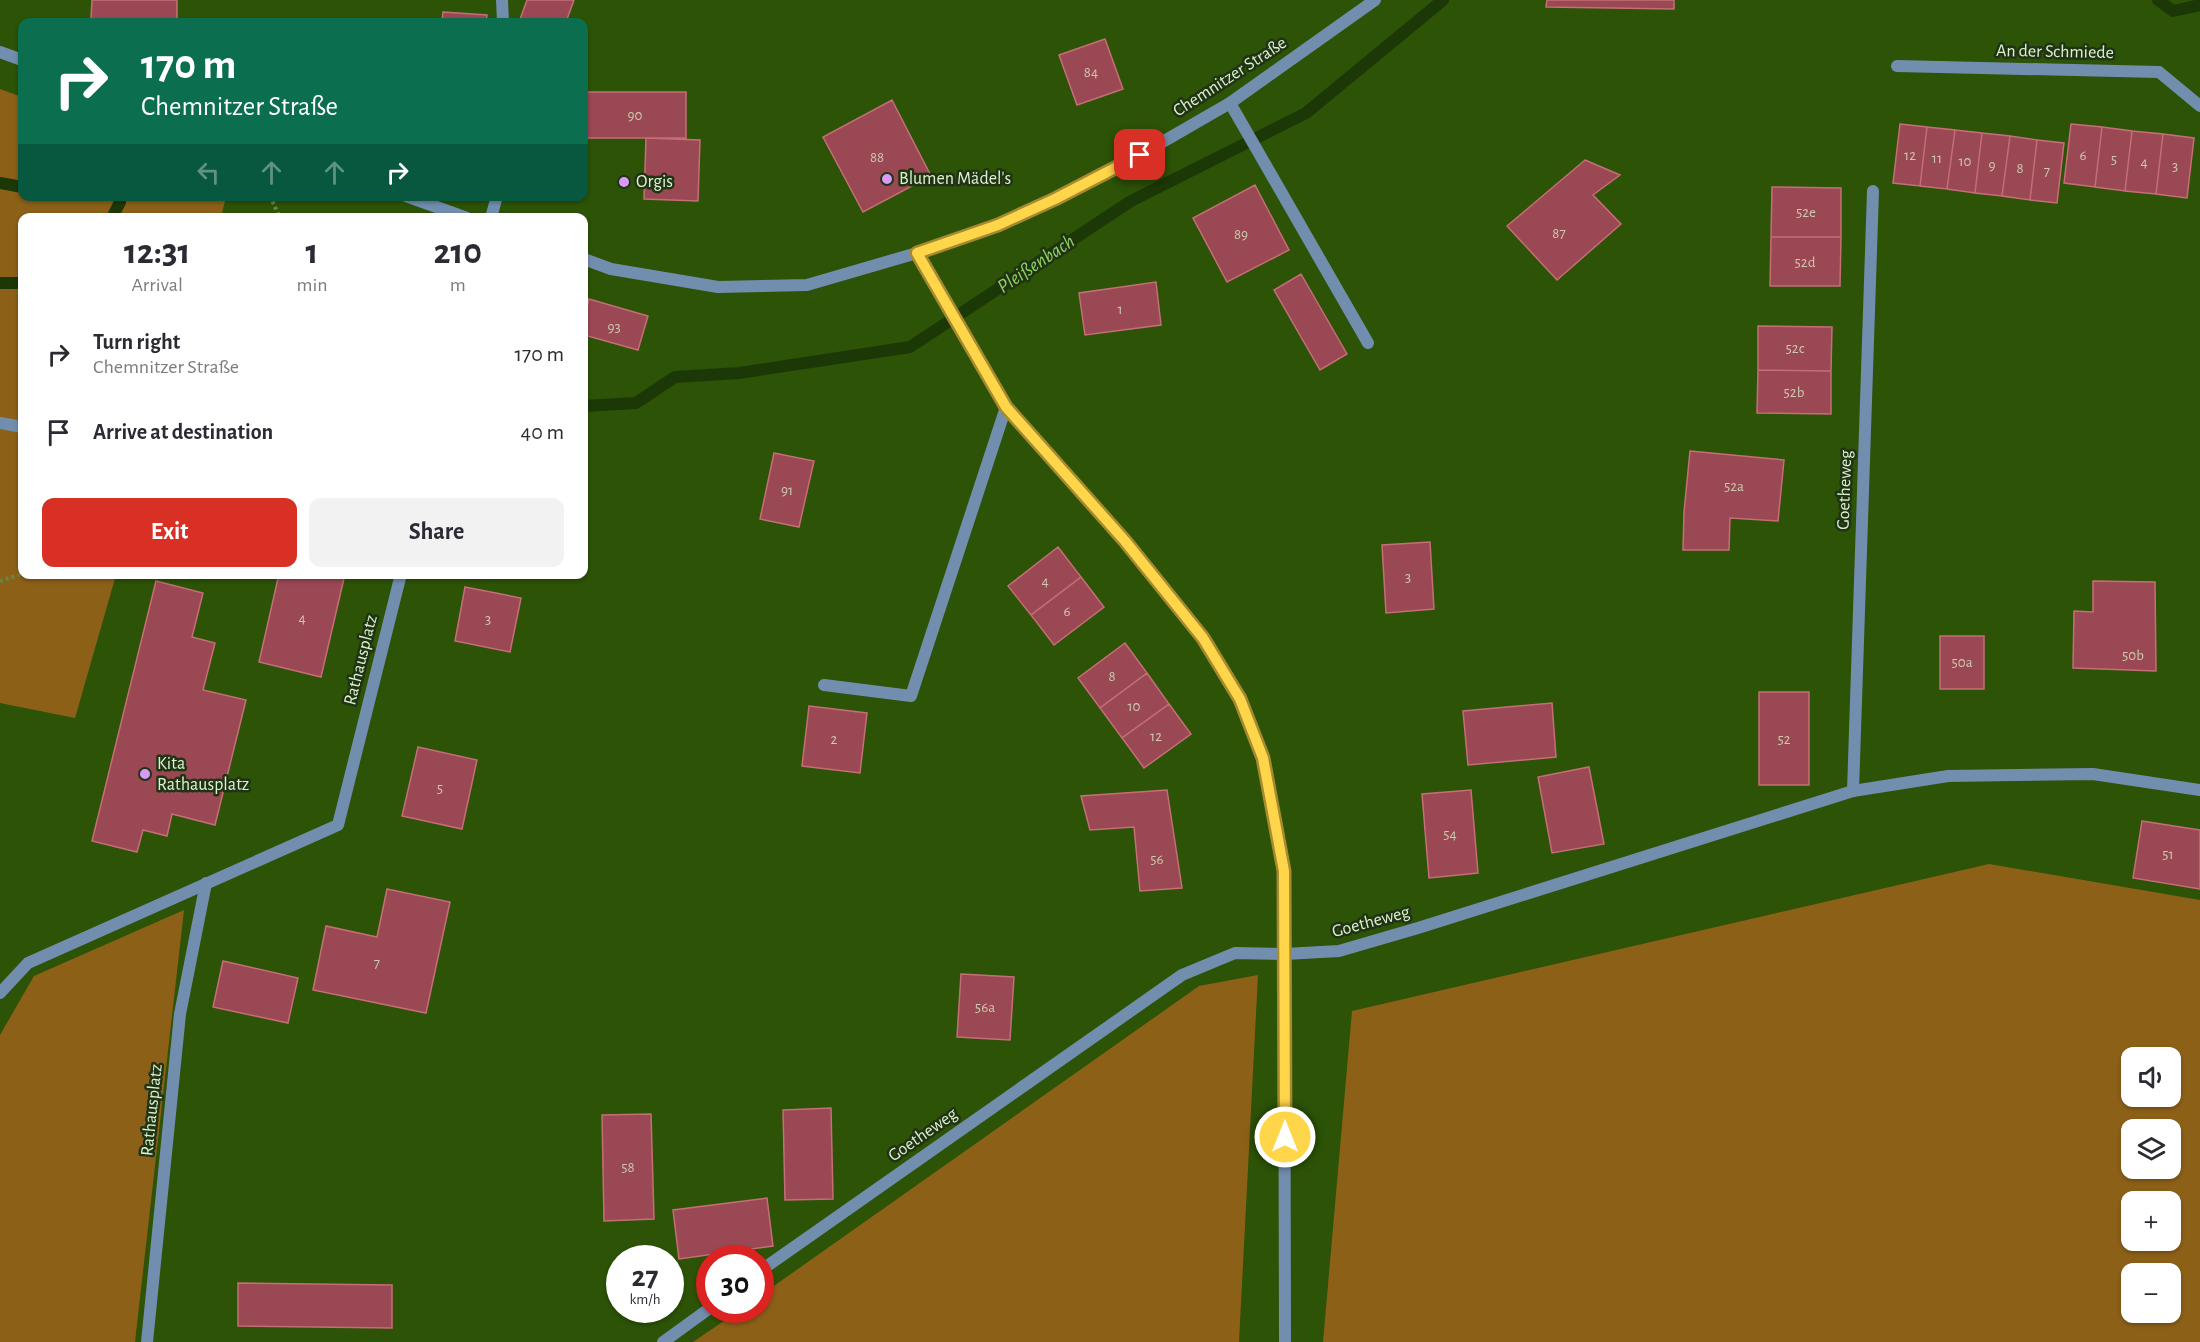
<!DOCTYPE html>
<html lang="en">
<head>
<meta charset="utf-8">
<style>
	body { margin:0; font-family:"Alegreya Sans",sans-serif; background:#f2f2f3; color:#2b2b33; height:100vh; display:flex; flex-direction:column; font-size:22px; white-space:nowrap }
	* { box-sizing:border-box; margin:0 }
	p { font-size:20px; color:#7c7c81 }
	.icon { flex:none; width:33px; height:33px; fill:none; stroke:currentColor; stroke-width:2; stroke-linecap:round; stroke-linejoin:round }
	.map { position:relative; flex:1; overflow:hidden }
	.panel { position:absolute; left:18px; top:213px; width:570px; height:366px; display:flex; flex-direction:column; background:#fff; border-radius:12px; box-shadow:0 2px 4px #0004 }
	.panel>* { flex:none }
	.top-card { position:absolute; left:18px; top:18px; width:570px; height:183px; border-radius:12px; box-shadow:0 2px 4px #0004; background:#0b6e4f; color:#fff; overflow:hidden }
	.tools { position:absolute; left:2121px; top:1047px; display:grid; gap:12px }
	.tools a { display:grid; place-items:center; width:60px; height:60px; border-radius:12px; background:#fff; box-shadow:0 2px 4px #0004; font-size:30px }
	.speed { position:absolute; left:606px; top:1245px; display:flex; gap:12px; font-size:30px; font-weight:700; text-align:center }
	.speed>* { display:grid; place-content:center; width:78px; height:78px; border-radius:50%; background:#fff; box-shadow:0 2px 4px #0004; line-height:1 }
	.speed small { font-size:15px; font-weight:400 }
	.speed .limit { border:9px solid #d22; background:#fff; color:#111 }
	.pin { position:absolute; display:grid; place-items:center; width:51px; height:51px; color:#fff; margin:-26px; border-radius:12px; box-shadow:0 3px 9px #0006 }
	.me { position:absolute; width:66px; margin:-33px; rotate:0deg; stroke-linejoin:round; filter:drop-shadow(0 0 4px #0008) }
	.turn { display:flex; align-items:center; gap:21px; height:126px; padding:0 24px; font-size:27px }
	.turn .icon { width:78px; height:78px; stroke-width:2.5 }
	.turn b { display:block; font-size:42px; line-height:51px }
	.lanes { display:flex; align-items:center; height:57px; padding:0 24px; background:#0003; justify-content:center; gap:30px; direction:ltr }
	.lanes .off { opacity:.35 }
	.eta { display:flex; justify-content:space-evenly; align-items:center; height:102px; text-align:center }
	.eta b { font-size:36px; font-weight:700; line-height:42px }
	.cta { display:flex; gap:12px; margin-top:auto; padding:12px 24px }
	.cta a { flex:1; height:69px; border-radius:12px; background:#d93025; color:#fff; font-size:24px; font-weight:700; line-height:69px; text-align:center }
	.cta a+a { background:#f2f2f3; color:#2b2b33 }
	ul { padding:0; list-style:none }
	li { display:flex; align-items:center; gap:18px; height:78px; padding:0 24px }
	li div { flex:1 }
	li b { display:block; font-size:22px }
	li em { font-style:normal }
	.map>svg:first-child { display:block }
</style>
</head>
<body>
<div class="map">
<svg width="2200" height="1342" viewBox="0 0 2200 1342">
	<rect width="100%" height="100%" fill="#2c5306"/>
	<path fill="#8d6018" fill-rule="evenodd" d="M 0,89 L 22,97 L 22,196 L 226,197 L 221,217 L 22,218 L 22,574 L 116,575 L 75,718 L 0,703 Z
		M 1989,864 L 2200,900 L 2200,1342 L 1323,1342 L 1352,1011 ZM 2132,1058 L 2170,1058 L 2170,1096 L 2132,1096 ZM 2132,1130 L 2170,1130 L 2170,1168 L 2132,1168 ZM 2132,1202 L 2170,1202 L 2170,1240 L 2132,1240 ZM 2132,1274 L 2170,1274 L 2170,1312 L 2132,1312 Z
		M 184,910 L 135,1342 L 0,1342 L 0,1035 L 34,976 Z
		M 1258,975 L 1239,1342 L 693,1342 L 740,1310 L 760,1310 L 761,1295 L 1199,986 Z"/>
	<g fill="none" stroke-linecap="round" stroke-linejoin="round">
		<path stroke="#1d3807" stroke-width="12" d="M 2158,0 L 2173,11 L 2200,5
			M 0,183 L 22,187
			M 112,218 L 120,202 L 120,196
			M 0,283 L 22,283
			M 584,406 L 636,403 L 675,377 L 739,373 L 910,347 L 1131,201 L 1306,113 L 1443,0"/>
	</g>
	<path fill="#9a4853" stroke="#c56e78" stroke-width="1.5" d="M 92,0 L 177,0 L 177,22 L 91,19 Z
		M 527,0 L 574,0 L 566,22 L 519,22 Z
		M 1547,0 L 1674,0 L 1674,9 L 1546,7 Z
		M 443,12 L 487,15 L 486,22 L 442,22 Z
		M 1105,39 L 1123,89 L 1077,105 L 1059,55 Z
		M 584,92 L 686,92 L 686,138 L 584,138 Z
		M 892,100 L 931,176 L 863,212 L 823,137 Z
		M 1900,124 L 1927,127 L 1920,186 L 1893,183 Z
		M 2071,124 L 2102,127 L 2095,187 L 2064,183 Z
		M 1927,127 L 1955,130 L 1947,189 L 1920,186 Z
		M 2102,127 L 2132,131 L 2125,191 L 2095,187 Z
		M 1955,130 L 1982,133 L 1975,193 L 1947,189 Z
		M 2132,131 L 2163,134 L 2156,194 L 2125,191 Z
		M 1982,133 L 2010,136 L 2002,196 L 1975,193 Z
		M 2163,134 L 2194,138 L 2187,198 L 2156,194 Z
		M 2010,136 L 2037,140 L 2030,200 L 2002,196 Z
		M 646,138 L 700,140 L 698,201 L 644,199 Z
		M 2037,140 L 2064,143 L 2057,203 L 2030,200 Z
		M 1585,160 L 1620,175 L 1593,195 L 1621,224 L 1557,280 L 1507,226 Z
		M 1255,185 L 1289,250 L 1227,282 L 1193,218 Z
		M 1772,187 L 1841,188 L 1841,237 L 1771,237 Z
		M 1771,237 L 1841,237 L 1840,286 L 1770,286 Z
		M 1301,274 L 1347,354 L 1320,370 L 1274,290 Z
		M 1156,282 L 1161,325 L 1085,335 L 1079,293 Z
		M 589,299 L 648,316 L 638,350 L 584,335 L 584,319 Z
		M 1758,326 L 1832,327 L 1831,371 L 1758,370 Z
		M 1758,370 L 1831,371 L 1831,414 L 1757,413 Z
		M 1690,451 L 1784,460 L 1778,521 L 1730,518 L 1729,550 L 1683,550 L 1684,512 Z
		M 774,453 L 814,461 L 799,527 L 760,519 Z
		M 1430,542 L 1434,609 L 1386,613 L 1382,545 Z
		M 1058,547 L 1081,577 L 1031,615 L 1008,586 Z
		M 279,574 L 345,574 L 321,677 L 259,662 Z
		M 1081,577 L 1104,607 L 1054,645 L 1031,615 Z
		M 156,581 L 203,593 L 192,637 L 215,643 L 203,690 L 246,700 L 215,825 L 172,814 L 167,836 L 143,830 L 137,852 L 92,841 Z
		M 2093,581 L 2155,582 L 2156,671 L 2073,668 L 2074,611 L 2093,612 Z
		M 465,587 L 521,598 L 510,652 L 455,641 Z
		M 1940,636 L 1984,636 L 1984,689 L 1940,689 Z
		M 1125,643 L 1147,673 L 1100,708 L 1078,678 Z
		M 1147,673 L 1169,704 L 1122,738 L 1100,708 Z
		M 1759,692 L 1809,692 L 1809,785 L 1759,785 Z
		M 1552,703 L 1556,757 L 1468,765 L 1463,711 Z
		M 1169,704 L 1191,734 L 1144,768 L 1122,738 Z
		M 809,706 L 867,713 L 860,773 L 802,766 Z
		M 418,747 L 477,760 L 462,829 L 402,816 Z
		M 1589,767 L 1604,844 L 1552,853 L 1538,777 Z
		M 1167,790 L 1182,888 L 1140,891 L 1134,827 L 1090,830 L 1081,796 Z
		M 1471,790 L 1478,873 L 1429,878 L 1422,794 Z
		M 2142,821 L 2200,830 L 2200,889 L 2133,878 Z
		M 387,889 L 450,902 L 426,1013 L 313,990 L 326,926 L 377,937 Z
		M 223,961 L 298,978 L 288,1023 L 213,1007 Z
		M 961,974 L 1014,977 L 1010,1040 L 957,1037 Z
		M 831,1108 L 833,1199 L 785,1200 L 783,1110 Z
		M 651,1114 L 654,1219 L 604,1221 L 602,1115 Z
		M 767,1198 L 773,1246 L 679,1259 L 673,1210 Z
		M 238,1283 L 392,1285 L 392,1328 L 238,1326 Z"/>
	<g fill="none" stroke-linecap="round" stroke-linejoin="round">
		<path stroke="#658746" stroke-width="4" stroke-dasharray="3 3" stroke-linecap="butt" d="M 270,196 L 280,218
			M 0,581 L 22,574"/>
		<path stroke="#728eaf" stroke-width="12" d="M 1897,66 L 2159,72 L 2200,106
			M 1230,103 L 1368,343
			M 0,423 L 22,427
			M 824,685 L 911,696 L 1006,407
			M 1853,791 L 1873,191"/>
		<path stroke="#728eaf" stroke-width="12" d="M 502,0 L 503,22
			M 491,218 L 497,196
			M 917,253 L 1006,407 L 1124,541 L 1203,638 L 1240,699 L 1263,758 L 1284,871 L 1285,1342
			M 0,993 L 28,963 L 338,825 L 401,574
			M 760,1271 L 1182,975 L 1235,953 L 1285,954 L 1339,951 L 1418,928 L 1853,791 L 1948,776 L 2093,774 L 2200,790
			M 147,1342 L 180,1014 L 206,883
			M 663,1342 L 710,1308"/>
		<path stroke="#728eaf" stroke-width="12" d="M 0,52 L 22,60
			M 406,196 L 467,218
			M 584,259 L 611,269 L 718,287 L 807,285 L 917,253 L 998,225 L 1055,199 L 1140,155 L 1230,103 L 1375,0"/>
	</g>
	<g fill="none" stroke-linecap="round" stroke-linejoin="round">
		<defs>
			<path id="route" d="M 1140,155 L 1055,199 L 998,225 L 917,253 L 1006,407 L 1125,541 L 1203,638 L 1240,699 L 1263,758 L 1284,871 L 1285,1137"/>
		</defs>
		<use href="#route" stroke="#a68a30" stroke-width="15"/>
		<use href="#route" stroke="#ffd54a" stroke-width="10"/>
	</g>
	<g fill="#d89af8" stroke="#213315" stroke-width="2">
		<circle cx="887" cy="179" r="6"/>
		<circle cx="624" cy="182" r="6"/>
		<circle cx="145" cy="774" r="6"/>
	</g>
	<g text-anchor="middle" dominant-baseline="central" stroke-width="5" stroke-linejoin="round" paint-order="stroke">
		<g font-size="15" fill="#ccc8af">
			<text x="1091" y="72">84</text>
			<text x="635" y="115">90</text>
			<text x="1910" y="155">12</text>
			<text x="2083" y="155">6</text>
			<text x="877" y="157">88</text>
			<text x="1937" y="158">11</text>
			<text x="2114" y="159">5</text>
			<text x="1965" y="161">10</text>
			<text x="2144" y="162">4</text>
			<text x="1992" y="165">9</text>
			<text x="2175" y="166">3</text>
			<text x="2020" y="168">8</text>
			<text x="2047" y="171">7</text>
			<text x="1806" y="212">52e</text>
			<text x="1559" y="233">87</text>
			<text x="1241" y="234">89</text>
			<text x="1805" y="262">52d</text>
			<text x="1120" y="309">1</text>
			<text x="614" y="327">93</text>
			<text x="1795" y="348">52c</text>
			<text x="1794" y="392">52b</text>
			<text x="1734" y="486">52a</text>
			<text x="787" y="490">91</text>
			<text x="1408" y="577">3</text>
			<text x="1045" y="581">4</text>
			<text x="1067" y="611">6</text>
			<text x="302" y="618">4</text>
			<text x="488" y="619">3</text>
			<text x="2133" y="655">50b</text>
			<text x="1962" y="662">50a</text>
			<text x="1112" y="676">8</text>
			<text x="1134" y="706">10</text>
			<text x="1156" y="736">12</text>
			<text x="834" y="739">2</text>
			<text x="1784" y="739">52</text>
			<text x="440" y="788">5</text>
			<text x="1450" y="834">54</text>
			<text x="2168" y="854">51</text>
			<text x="1157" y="859">56</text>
			<text x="377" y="963">7</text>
			<text x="985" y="1007">56a</text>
			<text x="628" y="1167">58</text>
		</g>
		<g font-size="18" fill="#dcf3ce" stroke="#213315">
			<text transform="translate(2055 52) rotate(1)">An der Schmiede</text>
			<text transform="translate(1230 77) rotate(-33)">Chemnitzer Straße</text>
			<text transform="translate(1845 490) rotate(-88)">Goetheweg</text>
			<text transform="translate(361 660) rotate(-76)">Rathausplatz</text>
			<text transform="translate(1371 922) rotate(-15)">Goetheweg</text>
			<text transform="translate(152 1110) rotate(-84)">Rathausplatz</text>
			<text transform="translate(923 1135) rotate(-35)">Goetheweg</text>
		</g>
		<g font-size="18" fill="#dcf3ce" stroke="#213315" text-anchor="start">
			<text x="899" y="179">Blumen Mädel's</text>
			<text x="636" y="182">Orgis</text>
			<text x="157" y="764">Kita<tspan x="157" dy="21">Rathausplatz</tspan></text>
		</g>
		<g font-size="20" font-style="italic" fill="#92d562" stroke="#213315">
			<text transform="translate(1036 264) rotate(-34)">Pleißenbach</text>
		</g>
	</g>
</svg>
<div class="tools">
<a><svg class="icon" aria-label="sound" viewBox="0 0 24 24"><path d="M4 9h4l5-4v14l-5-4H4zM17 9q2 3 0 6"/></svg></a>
<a><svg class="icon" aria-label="layers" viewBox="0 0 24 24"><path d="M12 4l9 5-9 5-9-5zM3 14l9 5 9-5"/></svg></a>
<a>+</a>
<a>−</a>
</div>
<div class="speed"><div>27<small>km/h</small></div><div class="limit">30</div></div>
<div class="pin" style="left:1140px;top:155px;background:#d93025"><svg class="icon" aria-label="arrive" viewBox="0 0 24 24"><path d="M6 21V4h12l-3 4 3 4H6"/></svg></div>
<svg class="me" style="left:1285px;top:1137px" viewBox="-20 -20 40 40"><circle r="17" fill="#ffd54a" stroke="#fff" stroke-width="3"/><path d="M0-11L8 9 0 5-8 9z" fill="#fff"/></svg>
<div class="top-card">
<div class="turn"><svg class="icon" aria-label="right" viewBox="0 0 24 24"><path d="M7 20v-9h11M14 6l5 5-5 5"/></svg><div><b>170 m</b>Chemnitzer Straße</div></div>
<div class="lanes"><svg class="icon off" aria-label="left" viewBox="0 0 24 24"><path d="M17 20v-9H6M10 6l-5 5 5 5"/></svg><svg class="icon off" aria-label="ahead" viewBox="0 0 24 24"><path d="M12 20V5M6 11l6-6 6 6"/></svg><svg class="icon off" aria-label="ahead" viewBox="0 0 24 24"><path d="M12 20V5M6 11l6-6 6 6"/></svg><svg class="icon" aria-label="right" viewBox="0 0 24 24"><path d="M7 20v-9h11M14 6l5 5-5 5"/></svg></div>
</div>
<section class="panel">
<div class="eta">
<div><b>12:31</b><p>Arrival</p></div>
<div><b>1</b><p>min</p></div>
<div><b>210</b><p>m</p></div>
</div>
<ul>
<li><svg class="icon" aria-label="right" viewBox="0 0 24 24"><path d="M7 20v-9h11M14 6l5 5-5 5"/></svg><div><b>Turn right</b><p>Chemnitzer Straße</p></div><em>170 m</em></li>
<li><svg class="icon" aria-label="arrive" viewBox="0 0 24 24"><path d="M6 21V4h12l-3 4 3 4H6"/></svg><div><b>Arrive at destination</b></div><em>40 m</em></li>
</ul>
<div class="cta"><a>Exit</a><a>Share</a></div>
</section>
</div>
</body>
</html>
